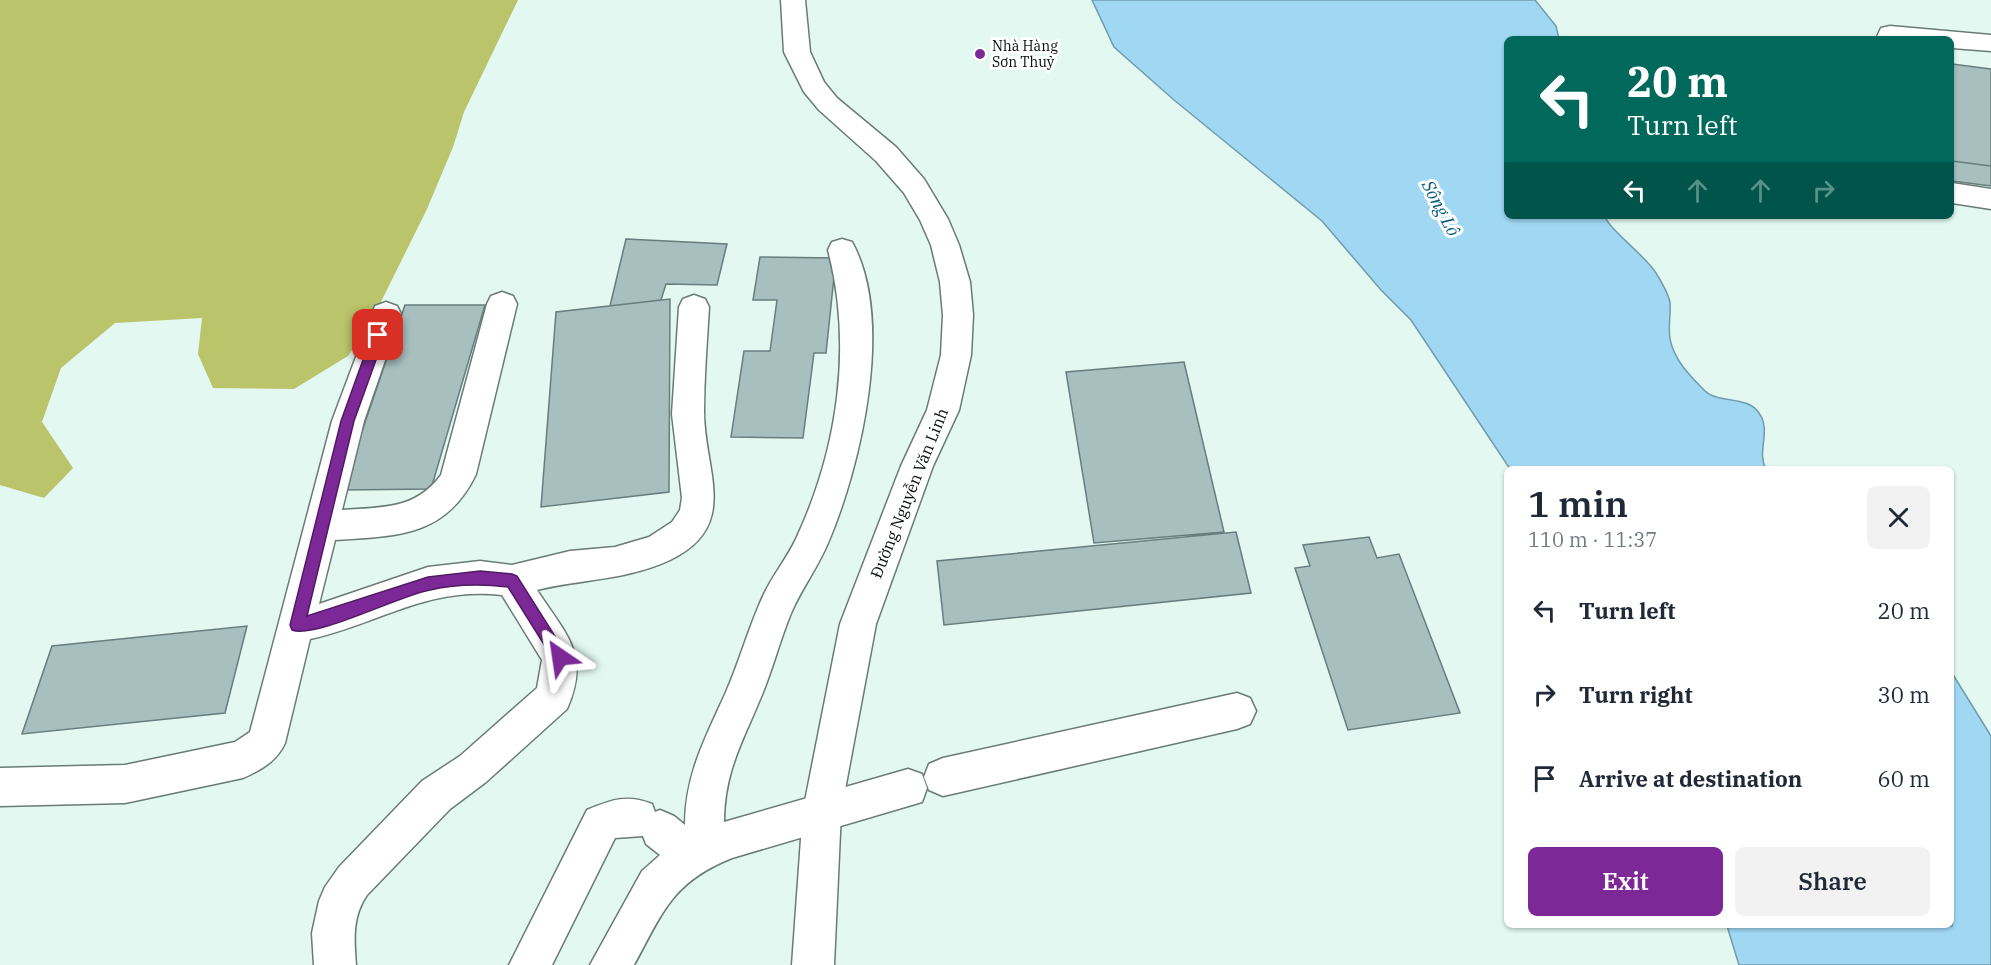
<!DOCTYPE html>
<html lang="en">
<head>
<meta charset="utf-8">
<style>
	body { margin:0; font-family:"IBM Plex Serif",serif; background:#f2f2f3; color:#1f2937; height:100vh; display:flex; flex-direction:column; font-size:22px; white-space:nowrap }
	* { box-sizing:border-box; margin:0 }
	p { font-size:20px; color:#747a83 }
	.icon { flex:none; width:33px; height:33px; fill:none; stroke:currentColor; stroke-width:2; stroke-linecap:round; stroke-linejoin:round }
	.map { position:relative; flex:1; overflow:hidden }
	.sheet { position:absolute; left:1504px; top:466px; width:450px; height:462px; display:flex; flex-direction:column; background:#fff; border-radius:9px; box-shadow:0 2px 4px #0004 }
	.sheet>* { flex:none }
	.banner { position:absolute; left:1504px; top:36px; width:450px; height:183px; border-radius:9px; box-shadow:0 2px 4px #0004; background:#00695c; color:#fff; overflow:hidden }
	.pin { position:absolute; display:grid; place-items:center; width:51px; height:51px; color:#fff; margin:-26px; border-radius:12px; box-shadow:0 3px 9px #0006 }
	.me { position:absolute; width:66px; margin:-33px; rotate:328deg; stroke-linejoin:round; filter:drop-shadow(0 0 4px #0008) }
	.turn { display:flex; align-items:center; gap:21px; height:126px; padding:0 24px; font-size:27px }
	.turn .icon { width:78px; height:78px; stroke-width:2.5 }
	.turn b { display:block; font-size:42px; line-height:51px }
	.lanes { display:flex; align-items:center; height:57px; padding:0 24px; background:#0003; justify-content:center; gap:30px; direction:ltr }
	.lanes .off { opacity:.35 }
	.round { display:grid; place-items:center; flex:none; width:63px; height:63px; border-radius:9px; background:#f2f2f3 }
	.overview { display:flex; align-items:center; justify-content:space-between; height:102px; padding:0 24px }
	h1 { font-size:36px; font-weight:600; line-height:45px }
	.button { display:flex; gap:12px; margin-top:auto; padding:12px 24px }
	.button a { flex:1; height:69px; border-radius:9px; background:#7d2897; color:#fff; font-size:24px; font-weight:600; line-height:69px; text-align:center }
	.button a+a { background:#f2f2f3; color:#1f2937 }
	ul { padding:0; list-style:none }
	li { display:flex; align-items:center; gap:18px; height:84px; padding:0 24px }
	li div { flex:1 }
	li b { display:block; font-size:22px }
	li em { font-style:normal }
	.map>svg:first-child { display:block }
</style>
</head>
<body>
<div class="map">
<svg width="1991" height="965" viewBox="0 0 1991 965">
	<rect width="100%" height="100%" fill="#e2f8f0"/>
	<path fill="#bac46a" d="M 0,0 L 518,0 L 464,112 L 453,147 L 427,209 L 370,324 L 348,356 L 294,389 L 213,388 L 198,354 L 202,318 L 115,323 L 61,368 L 42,422 L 73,468 L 44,498 L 0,485 Z"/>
	<path fill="#a0d8f4" stroke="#729bae" stroke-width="1.5" d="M 1092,0 L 1535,0 L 1556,26 L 1559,39 L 1508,39 L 1508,216 L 1605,216 C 1608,229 1645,255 1656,273 C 1661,281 1668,293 1670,302 C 1671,314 1668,327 1670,339 C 1674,360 1690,376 1705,391 C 1719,404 1747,395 1759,413 C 1772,431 1756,451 1766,469 L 1510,469 L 1411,320 L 1381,290 L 1322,221 L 1174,100 L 1114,47 Z
		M 1952,673 L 1991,736 L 1991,965 L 1739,965 L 1727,926 L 1952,926 Z"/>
	<path fill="#a8bfc0" stroke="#677d7e" stroke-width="1.5" d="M 1952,64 L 1991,69 L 1991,166 L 1952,161 Z
		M 1952,161 L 1991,166 L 1991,186 L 1952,181 Z
		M 626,239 L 727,244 L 717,285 L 666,284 L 661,300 L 610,306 Z
		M 760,257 L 836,258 L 826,353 L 814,353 L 803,438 L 731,437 L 744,351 L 770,351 L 777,300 L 753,300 Z
		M 670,299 L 669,492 L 541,507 L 556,312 Z
		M 405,305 L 485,305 L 431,489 L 342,490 Z
		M 1184,362 L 1224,532 L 1094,543 L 1066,372 Z
		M 1236,532 L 1251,593 L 944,625 L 937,561 Z
		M 1369,537 L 1377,558 L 1399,554 L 1460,713 L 1348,730 L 1295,568 L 1310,566 L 1303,545 Z
		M 247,626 L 225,713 L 22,734 L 52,646 Z"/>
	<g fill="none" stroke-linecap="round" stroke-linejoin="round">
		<defs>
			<path id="minor" d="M 1890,26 L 1991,35 L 1991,51 L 1952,48 L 1952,39 L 1876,39 L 1881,28 Z
				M 1952,183 L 1991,189 L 1991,209 L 1952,203 Z
				M 842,239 L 852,242 C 895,320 861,466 828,543 C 818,567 802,588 792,611 C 780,639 773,669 761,697 C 743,741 724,772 724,822 L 908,769 L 922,774 L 927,788 L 922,802 L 732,858 C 672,882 663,912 634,965 L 590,965 L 642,871 L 660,855 L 646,844 L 643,836 L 615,838 L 552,965 L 509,965 L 587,810 C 611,800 627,794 652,804 L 655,812 L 660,810 L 674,816 L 685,825 C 685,774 706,737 726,692 C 740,660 749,626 764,594 C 773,575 787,558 796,539 C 838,449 853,346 828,250 L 832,242 Z
				M 502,292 L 513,296 L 517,304 L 476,474 C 446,537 397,536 335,540 L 319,604 L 428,567 L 480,561 L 512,565 L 570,551 L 615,547 L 649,537 L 672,522 L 680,510 L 682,498 L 672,414 L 679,307 L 683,299 L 694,295 L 705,299 L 709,307 C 707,342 704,377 704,412 C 704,470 741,526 670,560 C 628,580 581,579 537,590 C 566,635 591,654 567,709 L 486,782 L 450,809 L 367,895 C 352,917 354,939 356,965 L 314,965 L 312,933 L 319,901 L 325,887 L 339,867 L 422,781 L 460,756 L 537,688 L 542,660 L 502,595 C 428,586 378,624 310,639 L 285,743 C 277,761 261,770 243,778 L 125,803 L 0,806 L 0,768 L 125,765 L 235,742 L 250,732 L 332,421 L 375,306 L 386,302 L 397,306 L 401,314 L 364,421 L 342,510 C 383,507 415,510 441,475 L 487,304 L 491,296 Z
				M 1237,693 L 1250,698 L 1256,711 L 1250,724 L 1237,729 L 943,796 L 929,790 L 924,777 L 929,764 L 943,758 Z"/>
			<path id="highway" d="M 781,0 L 805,0 L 810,52 L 824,82 L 837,98 L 896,147 L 924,179 L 948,219 L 959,245 L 970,282 L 973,315 L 971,355 L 959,410 L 933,466 L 876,624 L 841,811 L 834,965 L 792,965 L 803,811 L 840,624 L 901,466 L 927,410 L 941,355 L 943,315 L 940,282 L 931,245 L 920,220 L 904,193 L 876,161 L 819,110 L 804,92 L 784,52 Z"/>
		</defs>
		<use href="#minor" stroke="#687c75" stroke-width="3"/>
		<use href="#highway" stroke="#687c75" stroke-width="3"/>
		<use href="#minor" fill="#fff" fill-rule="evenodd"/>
		<use href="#highway" fill="#fff" fill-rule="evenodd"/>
	</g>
	<path fill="#7d2897" stroke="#511a62" stroke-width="1.5" d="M 378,330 L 385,335 L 354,421 L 307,616 L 428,577 L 480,571 L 512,574 L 517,576 L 565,652 L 567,657 L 565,662 L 555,662 L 508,587 C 482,584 456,584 430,590 C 400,595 316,639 292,630 L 290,625 L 341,421 L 372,335 Z"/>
	<circle fill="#7d2897" stroke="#fff" stroke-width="2" cx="980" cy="54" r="6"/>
	<g text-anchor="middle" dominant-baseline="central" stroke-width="6" stroke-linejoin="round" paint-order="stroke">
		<g font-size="14" fill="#060d0b" stroke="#fff" text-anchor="start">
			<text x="992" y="46">Nhà Hàng<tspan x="992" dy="16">Sơn Thuỷ</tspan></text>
		</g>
		<g font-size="16" fill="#060d0b" stroke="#fff">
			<text transform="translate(909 493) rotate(-68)">Đường Nguyễn Văn Linh</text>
		</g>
		<g font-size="18" font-style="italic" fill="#045c7b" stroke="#fff">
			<text transform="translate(1441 208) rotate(62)">Sông Lô</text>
		</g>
	</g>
</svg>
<div class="pin" style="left:378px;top:335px;background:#d93025"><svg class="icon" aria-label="arrive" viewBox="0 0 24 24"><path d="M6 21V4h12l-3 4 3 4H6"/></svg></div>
<svg class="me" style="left:560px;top:657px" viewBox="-20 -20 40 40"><path d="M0-17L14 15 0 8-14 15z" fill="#7d2897" stroke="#fff" stroke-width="4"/></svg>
<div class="banner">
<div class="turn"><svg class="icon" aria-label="left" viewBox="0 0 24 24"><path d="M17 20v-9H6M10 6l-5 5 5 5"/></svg><div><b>20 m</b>Turn left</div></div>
<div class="lanes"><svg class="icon" aria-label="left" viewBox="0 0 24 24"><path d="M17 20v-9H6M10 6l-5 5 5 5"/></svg><svg class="icon off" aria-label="ahead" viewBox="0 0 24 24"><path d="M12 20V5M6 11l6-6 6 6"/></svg><svg class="icon off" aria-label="ahead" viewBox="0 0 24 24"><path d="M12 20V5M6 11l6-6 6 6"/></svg><svg class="icon off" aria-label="right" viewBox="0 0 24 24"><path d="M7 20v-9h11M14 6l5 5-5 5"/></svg></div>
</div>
<section class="sheet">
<div class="overview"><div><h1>1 min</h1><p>110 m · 11:37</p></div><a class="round"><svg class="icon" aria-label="close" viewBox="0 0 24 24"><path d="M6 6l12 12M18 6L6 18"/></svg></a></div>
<ul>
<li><svg class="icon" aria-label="left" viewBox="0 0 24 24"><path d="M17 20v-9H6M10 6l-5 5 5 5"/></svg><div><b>Turn left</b></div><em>20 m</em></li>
<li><svg class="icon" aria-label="right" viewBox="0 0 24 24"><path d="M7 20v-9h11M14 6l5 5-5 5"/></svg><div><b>Turn right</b></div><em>30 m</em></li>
<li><svg class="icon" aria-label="arrive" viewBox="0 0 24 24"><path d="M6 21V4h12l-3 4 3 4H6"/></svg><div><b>Arrive at destination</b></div><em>60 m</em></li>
</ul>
<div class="button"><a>Exit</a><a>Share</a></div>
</section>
</div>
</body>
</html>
